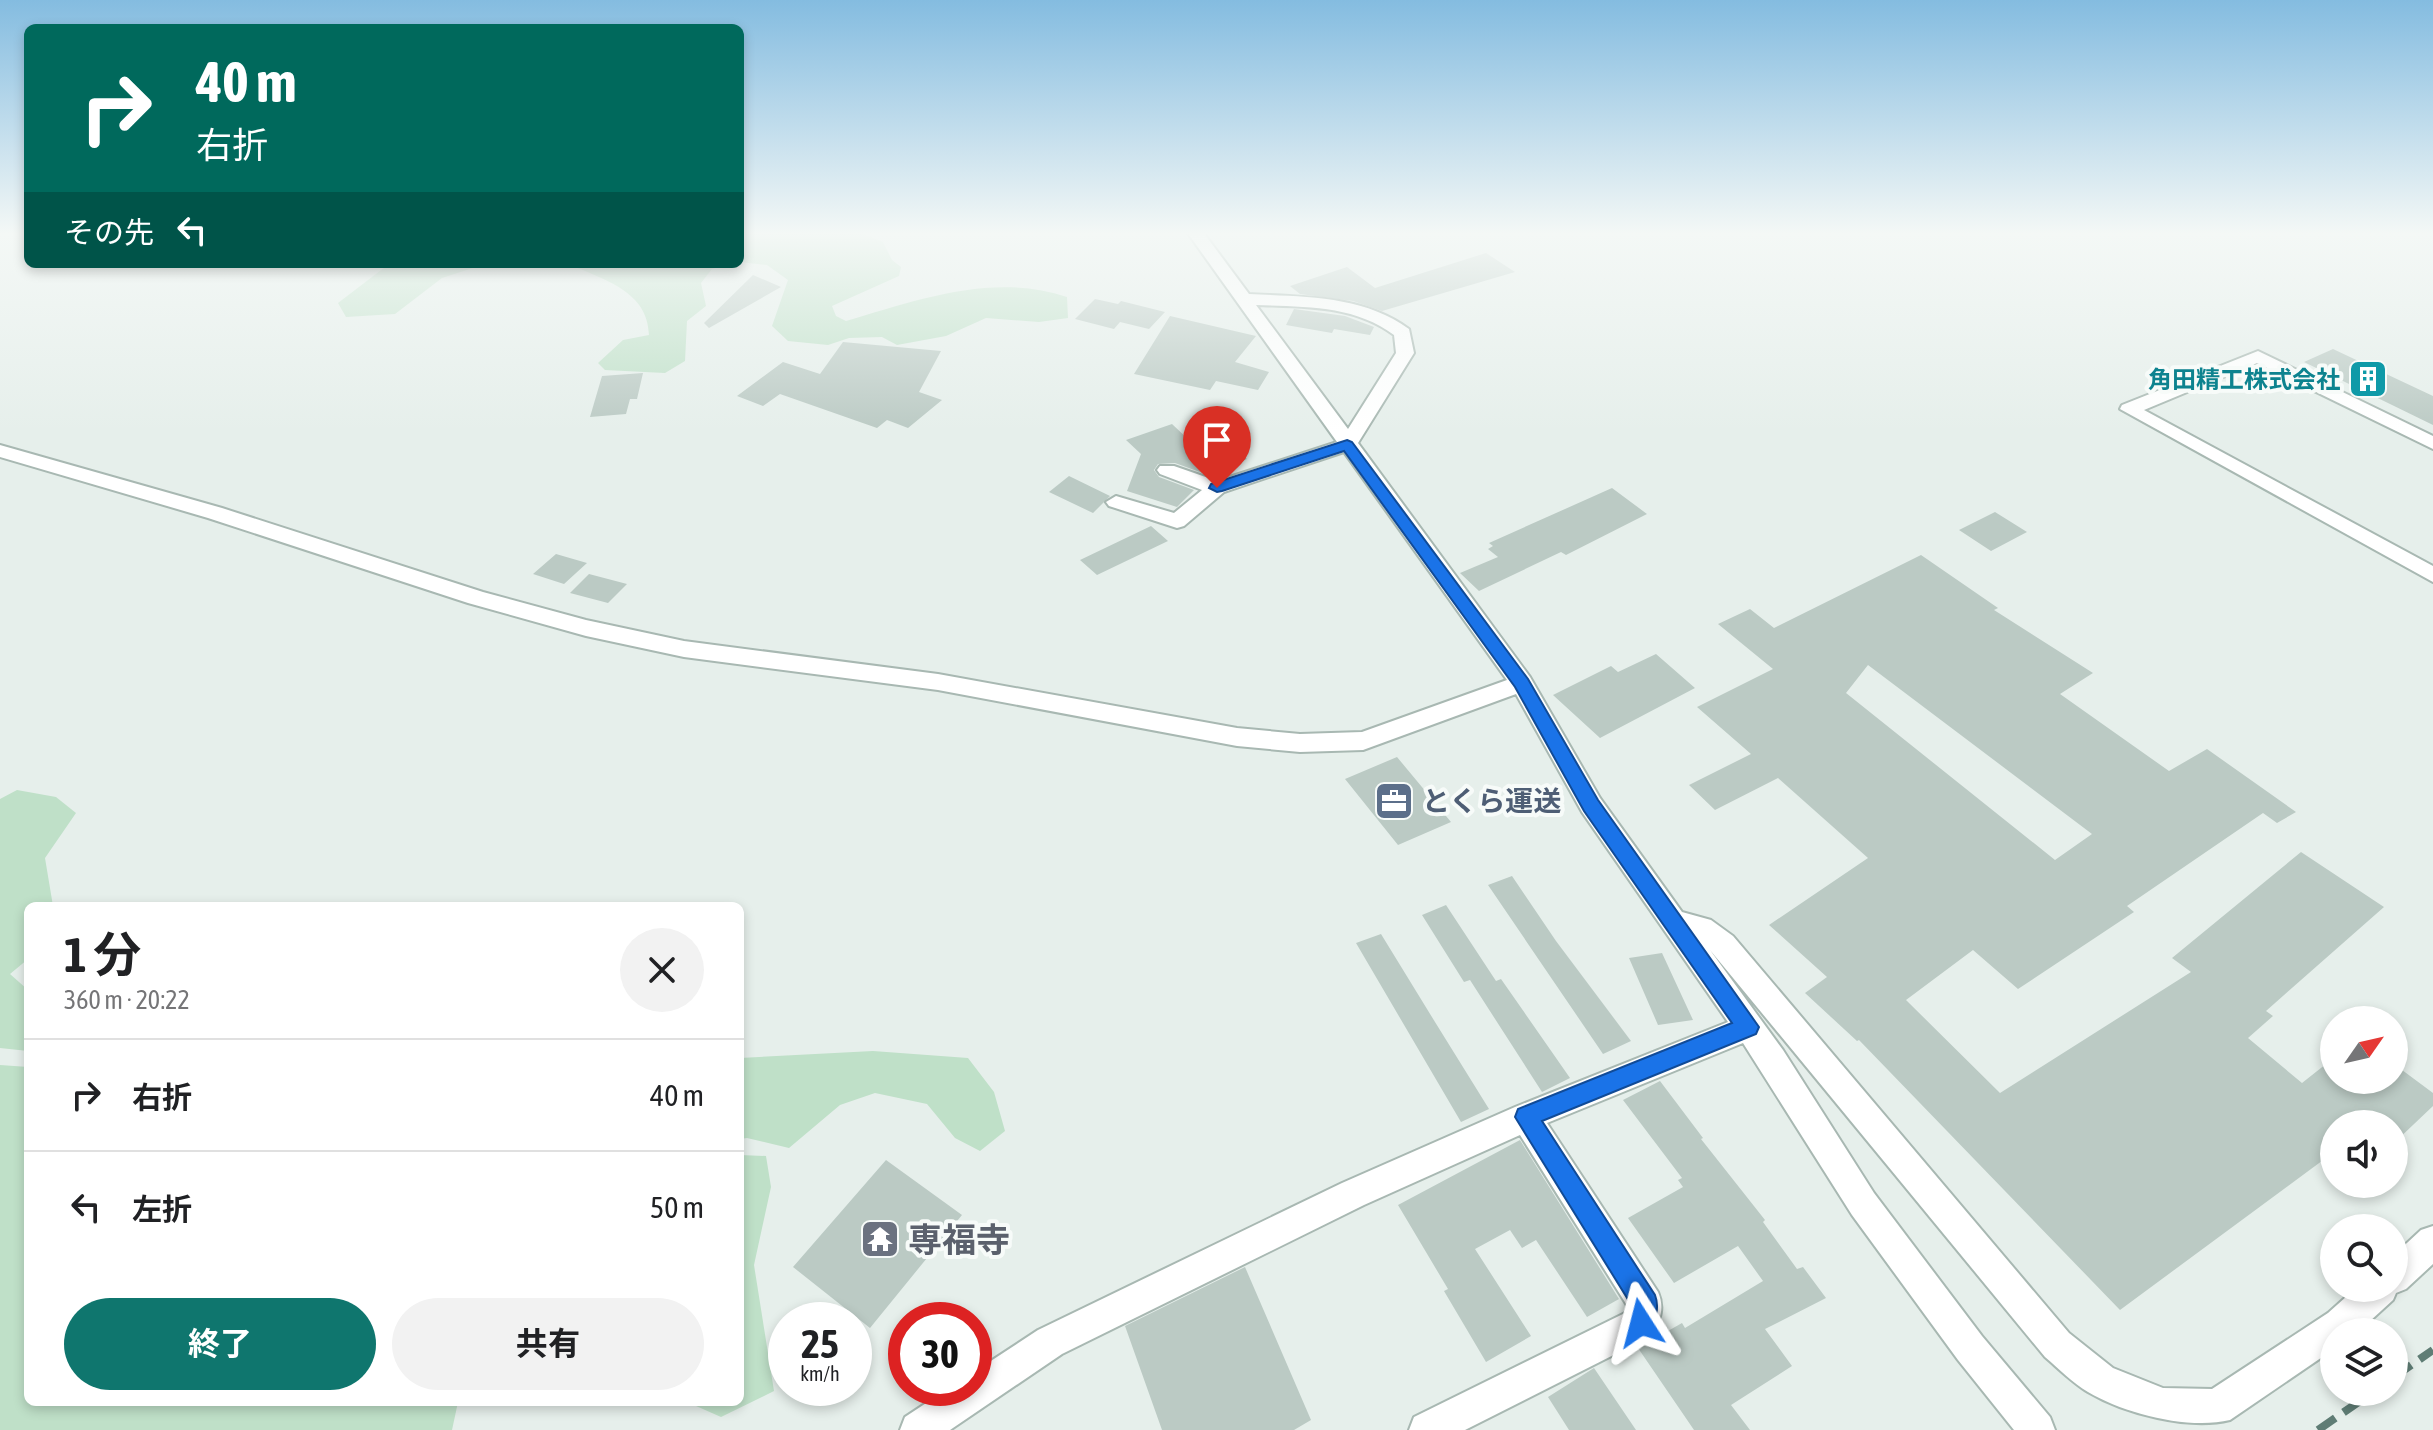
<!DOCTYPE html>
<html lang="ja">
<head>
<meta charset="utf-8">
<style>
	body { margin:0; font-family:"Asap Condensed","Noto Sans JP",sans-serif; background:#f2f2f2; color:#202124; height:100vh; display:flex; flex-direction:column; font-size:30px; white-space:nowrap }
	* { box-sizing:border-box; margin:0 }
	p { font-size:26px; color:#757577 }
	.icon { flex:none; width:44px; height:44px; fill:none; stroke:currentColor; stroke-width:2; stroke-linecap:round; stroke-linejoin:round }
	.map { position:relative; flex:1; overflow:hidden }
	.panel { position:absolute; left:24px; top:902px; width:720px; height:504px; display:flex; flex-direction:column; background:#fff; border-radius:12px; box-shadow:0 4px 12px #0003 }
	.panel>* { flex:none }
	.hud { position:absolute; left:24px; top:24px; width:720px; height:244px; border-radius:12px; box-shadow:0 4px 12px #0003; background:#00695c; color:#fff; overflow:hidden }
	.needle { width:52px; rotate:56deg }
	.tools { position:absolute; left:2320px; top:1006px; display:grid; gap:16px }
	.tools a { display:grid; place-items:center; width:88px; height:88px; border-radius:50%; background:#fff; box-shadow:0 4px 12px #0003; font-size:40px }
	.speed { position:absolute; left:768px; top:1302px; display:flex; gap:16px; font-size:40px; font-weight:700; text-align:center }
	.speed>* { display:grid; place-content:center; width:104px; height:104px; border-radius:50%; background:#fff; box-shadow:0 4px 12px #0003; line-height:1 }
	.speed small { font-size:20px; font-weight:400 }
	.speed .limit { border:12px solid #d22; background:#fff; color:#111 }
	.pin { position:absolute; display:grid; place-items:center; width:68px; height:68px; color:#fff; margin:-82px -34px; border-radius:50% 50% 50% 0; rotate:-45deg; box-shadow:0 0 8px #0007 }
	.pin .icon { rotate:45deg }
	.me { position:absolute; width:88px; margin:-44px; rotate:351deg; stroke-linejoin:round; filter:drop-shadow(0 0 6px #0008) }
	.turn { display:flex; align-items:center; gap:28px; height:168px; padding:0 40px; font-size:36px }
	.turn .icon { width:104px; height:104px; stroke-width:2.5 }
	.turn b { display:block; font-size:56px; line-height:68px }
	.then { display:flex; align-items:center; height:76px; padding:0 40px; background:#0003; gap:16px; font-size:30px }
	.round { display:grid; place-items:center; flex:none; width:84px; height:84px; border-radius:42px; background:#f2f2f2 }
	.headline { display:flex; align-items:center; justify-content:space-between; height:136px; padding:0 40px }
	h1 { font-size:48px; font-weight:700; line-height:60px }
	.primary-button { display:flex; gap:16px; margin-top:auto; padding:16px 40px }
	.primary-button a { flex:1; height:92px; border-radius:48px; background:#0f766e; color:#fff; font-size:32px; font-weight:700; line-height:92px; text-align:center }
	.primary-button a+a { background:#f2f2f2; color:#202124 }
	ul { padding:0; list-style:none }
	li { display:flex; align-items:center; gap:24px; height:112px; padding:0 40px; border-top:2px solid #e0e0e0 }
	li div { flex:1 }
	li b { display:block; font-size:30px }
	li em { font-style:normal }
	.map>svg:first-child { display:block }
</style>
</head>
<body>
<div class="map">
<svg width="2433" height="1430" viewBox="0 0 2433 1430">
	<rect width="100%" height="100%" fill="#e6efeb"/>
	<path fill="#bfe0c8" d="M 740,232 L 859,232 L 883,242 L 892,260 L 901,267 L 899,276 L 832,306 L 836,316 L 846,321 C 917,300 993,272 1067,297 L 1068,318 L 1039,322 L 986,318 L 946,336 L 897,345 L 882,337 L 849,338 L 828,345 L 788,341 L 772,326 L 788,280 L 767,265 L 740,262 Z
		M 389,264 L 485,264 L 442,278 L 395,314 L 346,317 L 338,303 Z
		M 569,264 L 729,264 L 712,269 L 701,283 L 706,306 L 687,321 L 685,361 L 665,373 L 605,370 L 598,363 L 623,340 L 649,335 C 648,291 604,280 569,264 Z
		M 17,790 L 56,797 L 76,813 L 45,858 L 53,906 L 28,906 L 28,959 L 10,974 L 28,990 L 28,1051 L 0,1048 L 0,799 Z
		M 873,1051 L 968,1058 L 994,1092 L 1005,1131 L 980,1151 L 955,1138 L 927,1104 L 875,1093 L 840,1105 L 789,1148 L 747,1138 L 740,1139 L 740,1058 Z
		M 0,1065 L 28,1067 L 28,1402 L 458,1402 L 452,1430 L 0,1430 Z
		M 740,1155 L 766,1156 L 771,1187 L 754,1265 L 774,1391 L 721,1417 L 687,1402 L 740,1402 Z"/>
	<path fill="#bbcac4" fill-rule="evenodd" d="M 1486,253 L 1515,272 L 1382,311 L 1353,301 L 1300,294 L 1290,286 L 1347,267 L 1375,288 Z
		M 753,275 L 781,287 L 709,328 L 704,323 Z
		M 1095,299 L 1118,304 L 1121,301 L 1165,312 L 1149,329 L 1120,322 L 1114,329 L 1075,319 Z
		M 1294,309 L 1345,316 L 1374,327 L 1370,335 L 1334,329 L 1332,333 L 1286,325 Z
		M 1170,316 L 1256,336 L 1235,362 L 1269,372 L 1258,390 L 1216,381 L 1210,390 L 1134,374 Z
		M 843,342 L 941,351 L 919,392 L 942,400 L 908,428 L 887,420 L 877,428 L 780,394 L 763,406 L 737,396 L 783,362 L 820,374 Z
		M 2333,349 L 2433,396 L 2433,425 L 2304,362 Z
		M 643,373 L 637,399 L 630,399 L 626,414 L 590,417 L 602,376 Z
		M 1172,424 L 1190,441 L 1215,431 L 1247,459 L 1208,475 L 1175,463 L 1158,464 L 1154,470 L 1159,477 L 1194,490 L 1177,507 L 1127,491 L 1141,454 L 1126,440 Z
		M 1069,476 L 1110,496 L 1093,513 L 1049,492 Z
		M 1612,488 L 1647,514 L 1566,555 L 1561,552 L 1479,591 L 1460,573 L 1498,557 L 1488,549 L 1493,546 L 1489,543 Z
		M 1995,512 L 2027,532 L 1991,551 L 1959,530 Z
		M 1151,526 L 1168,541 L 1097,575 L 1080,560 Z
		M 556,554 L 587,563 L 564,584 L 533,574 Z
		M 1921,555 L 1998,608 L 1994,610 L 2093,673 L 2060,694 L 2169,771 L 2207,749 L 2296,812 L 2277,823 L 2263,813 L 2127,906 L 2134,912 L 2018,989 L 1973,950 L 1906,1000 L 2000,1093 L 2191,972 L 2172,958 L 2301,852 L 2384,907 L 2266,1011 L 2273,1016 L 2248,1038 L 2302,1083 L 2326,1064 L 2334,1070 L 2334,1080 L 2394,1080 L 2394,1064 L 2433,1093 L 2433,1106 L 2394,1143 L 2394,1124 L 2334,1124 L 2334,1152 L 2120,1310 L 1859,1040 L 1857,1041 L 1805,993 L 1827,977 L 1769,925 L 1868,858 L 1778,778 L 1715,810 L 1689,785 L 1751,754 L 1697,707 L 1773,669 L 1718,624 L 1750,609 L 1774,628 ZM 1868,665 L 2092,834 L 2055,860 L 1846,693 Z
		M 589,574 L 627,584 L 608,603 L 570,593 Z
		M 1656,654 L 1695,688 L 1600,738 L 1553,695 L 1611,666 L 1618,672 Z
		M 1397,757 L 1451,822 L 1398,845 L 1345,779 Z
		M 1512,876 L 1556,941 L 1631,1041 L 1603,1054 L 1488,885 Z
		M 1446,905 L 1496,981 L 1501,979 L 1570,1078 L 1542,1092 L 1470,980 L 1464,982 L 1422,915 Z
		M 1381,934 L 1435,1022 L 1489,1109 L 1461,1122 L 1356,943 Z
		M 1662,953 L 1693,1020 L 1658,1025 L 1629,958 Z
		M 1660,1081 L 1703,1138 L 1701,1139 L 1765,1220 L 1763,1222 L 1797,1269 L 1803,1267 L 1826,1298 L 1765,1329 L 1792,1366 L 1731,1405 L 1750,1430 L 1694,1430 L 1638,1348 L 1682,1323 L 1685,1328 L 1763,1281 L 1738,1246 L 1674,1283 L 1628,1218 L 1683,1187 L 1678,1180 L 1682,1178 L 1623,1100 Z
		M 1520,1140 L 1619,1299 L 1587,1317 L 1536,1240 L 1522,1248 L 1510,1230 L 1475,1249 L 1531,1336 L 1486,1362 L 1444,1291 L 1448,1289 L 1398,1205 Z
		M 886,1160 L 962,1215 L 870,1328 L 793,1267 Z
		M 1245,1267 L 1311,1420 L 1294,1430 L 1162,1430 L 1125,1326 Z
		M 1594,1368 L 1636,1430 L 1569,1430 L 1548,1397 Z"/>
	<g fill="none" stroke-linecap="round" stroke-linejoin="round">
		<defs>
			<path id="minor" d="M 1187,232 L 1203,232 L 1249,294 C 1305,297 1362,295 1409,329 L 1414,353 L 1358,443 L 1530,677 L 1600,798 L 1682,912 L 1711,920 L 1733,936 L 2069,1333 L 2113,1368 L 2163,1388 L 2212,1389 L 2328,1313 L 2356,1288 L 2394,1288 L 2394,1255 L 2421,1230 L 2433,1226 L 2433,1264 L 2406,1289 L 2396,1293 L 2393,1300 L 2358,1332 L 2334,1332 L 2334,1349 L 2230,1420 C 2189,1430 2125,1414 2088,1392 C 2073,1383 2059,1369 2045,1357 L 1710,950 L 1783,1050 L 1874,1193 L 1982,1336 L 2050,1417 L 2055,1430 L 2014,1430 L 1958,1360 L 1852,1215 L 1743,1043 L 1547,1123 L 1658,1292 C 1665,1308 1660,1319 1653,1335 L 1465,1430 L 1409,1430 L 1414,1417 L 1627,1312 L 1628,1307 L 1520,1135 L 1364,1205 L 1062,1354 L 950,1430 L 900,1430 L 905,1417 L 949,1388 L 974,1388 L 974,1372 L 1038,1330 L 1342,1183 L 1515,1107 L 1728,1022 L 1582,812 L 1516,694 L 1363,750 L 1300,752 L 1237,746 L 938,690 L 684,657 L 586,636 L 468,603 L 208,518 L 0,457 L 0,445 L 222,508 L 483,592 L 586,620 L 684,641 L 938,674 L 1237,728 L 1300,734 L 1362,732 L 1507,680 L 1344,452 L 1224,492 L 1184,526 L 1177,528 L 1109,506 L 1106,502 L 1116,496 L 1174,513 L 1202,490 L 1160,474 L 1157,470 L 1160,466 L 1174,466 L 1217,481 L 1337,442 ZM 1256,305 C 1305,307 1354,305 1394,335 L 1396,353 L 1348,429 Z
				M 2258,351 L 2433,436 L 2433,449 L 2257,363 L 2144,410 L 2433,566 L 2433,582 L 2120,409 L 2122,405 Z"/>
		</defs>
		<use href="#minor" stroke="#a8b8b2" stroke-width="4"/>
		<use href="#minor" fill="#fff" fill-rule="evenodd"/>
		<path stroke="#5f7d75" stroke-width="8" stroke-dasharray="21 10" stroke-linecap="butt" d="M 2394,1377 L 2433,1350
			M 2318,1430 L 2373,1392"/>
	</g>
	<linearGradient id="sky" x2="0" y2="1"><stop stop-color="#84bce0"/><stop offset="0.54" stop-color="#f4f8f6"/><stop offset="1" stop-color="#f4f8f6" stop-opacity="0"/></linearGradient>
	<rect width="2433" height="432" fill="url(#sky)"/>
	<path fill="#1a73e8" stroke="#114b97" stroke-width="2" d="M 1347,440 L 1352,442 L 1528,679 L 1598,800 L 1759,1027 L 1756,1034 L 1542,1121 L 1655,1295 C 1660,1308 1655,1320 1650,1333 L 1641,1336 L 1631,1333 L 1628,1323 L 1632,1306 L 1515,1117 L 1518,1109 L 1732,1023 L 1584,811 L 1515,687 L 1344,451 L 1222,491 L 1217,492 L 1209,488 L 1211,484 Z"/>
	<defs>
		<symbol id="building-square" viewBox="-11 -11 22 22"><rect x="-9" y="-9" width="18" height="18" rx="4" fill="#0f9aa8" stroke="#f7fbf9"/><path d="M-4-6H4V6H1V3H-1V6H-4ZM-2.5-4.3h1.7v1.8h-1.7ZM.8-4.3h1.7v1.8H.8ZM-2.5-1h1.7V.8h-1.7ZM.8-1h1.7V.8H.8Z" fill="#fff"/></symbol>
		<symbol id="office-square" viewBox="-11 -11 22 22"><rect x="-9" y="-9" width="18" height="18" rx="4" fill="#5c6f8a" stroke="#f7fbf9"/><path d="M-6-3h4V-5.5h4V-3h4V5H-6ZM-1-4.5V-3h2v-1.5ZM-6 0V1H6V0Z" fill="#fff"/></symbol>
		<symbol id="temple-square" viewBox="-11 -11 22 22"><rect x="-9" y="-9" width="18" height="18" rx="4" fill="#6b7280" stroke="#f7fbf9"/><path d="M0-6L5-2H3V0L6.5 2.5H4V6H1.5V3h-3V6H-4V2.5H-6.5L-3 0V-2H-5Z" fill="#fff"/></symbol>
	</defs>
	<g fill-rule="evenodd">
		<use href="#building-square" x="2346" y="357" width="44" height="44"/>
		<use href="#office-square" x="1372" y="779" width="44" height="44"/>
		<use href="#temple-square" x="858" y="1217" width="44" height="44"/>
	</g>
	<g text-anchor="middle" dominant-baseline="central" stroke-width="8" stroke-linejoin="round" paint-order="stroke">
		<g font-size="24" font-weight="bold" fill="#0d838f" stroke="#f7fbf9" text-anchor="end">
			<text x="2340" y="379">角田精工株式会社</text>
		</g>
		<g font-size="28" font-weight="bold" fill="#4e5e75" stroke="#f7fbf9" text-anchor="start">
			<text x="1422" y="801">とくら運送</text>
		</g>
		<g font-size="34" font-weight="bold" fill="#5b616d" stroke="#f7fbf9" text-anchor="start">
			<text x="908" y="1239">専福寺</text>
		</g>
	</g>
</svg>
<div class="tools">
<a><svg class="needle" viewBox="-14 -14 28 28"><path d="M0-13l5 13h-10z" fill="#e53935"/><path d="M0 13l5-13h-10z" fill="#757577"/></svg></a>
<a><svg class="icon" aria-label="sound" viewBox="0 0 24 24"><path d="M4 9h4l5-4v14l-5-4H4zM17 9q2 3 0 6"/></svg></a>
<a><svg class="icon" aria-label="search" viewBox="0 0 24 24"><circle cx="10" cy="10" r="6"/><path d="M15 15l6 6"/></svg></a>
<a><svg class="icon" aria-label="layers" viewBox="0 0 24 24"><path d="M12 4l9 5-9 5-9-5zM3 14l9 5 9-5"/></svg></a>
</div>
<div class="speed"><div>25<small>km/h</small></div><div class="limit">30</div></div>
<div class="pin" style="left:1217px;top:488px;background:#d93025"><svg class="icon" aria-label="arrive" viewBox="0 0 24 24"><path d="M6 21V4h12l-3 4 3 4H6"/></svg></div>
<svg class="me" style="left:1641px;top:1323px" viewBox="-20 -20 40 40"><path d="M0-17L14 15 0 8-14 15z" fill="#1a73e8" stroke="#fff" stroke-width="4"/></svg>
<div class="hud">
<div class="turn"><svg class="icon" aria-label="right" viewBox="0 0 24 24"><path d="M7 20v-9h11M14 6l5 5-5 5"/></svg><div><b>40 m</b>右折</div></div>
<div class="then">その先<svg class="icon" aria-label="left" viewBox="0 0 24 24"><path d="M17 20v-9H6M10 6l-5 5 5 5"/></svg></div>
</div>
<section class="panel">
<div class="headline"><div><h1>1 分</h1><p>360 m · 20:22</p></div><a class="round"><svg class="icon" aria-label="close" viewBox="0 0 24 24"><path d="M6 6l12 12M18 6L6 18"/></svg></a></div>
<ul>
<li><svg class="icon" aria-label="right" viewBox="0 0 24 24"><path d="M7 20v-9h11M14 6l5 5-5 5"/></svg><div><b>右折</b></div><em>40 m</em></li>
<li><svg class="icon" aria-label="left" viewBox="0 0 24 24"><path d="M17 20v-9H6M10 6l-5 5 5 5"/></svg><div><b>左折</b></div><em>50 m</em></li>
</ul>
<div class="primary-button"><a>終了</a><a>共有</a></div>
</section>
</div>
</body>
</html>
